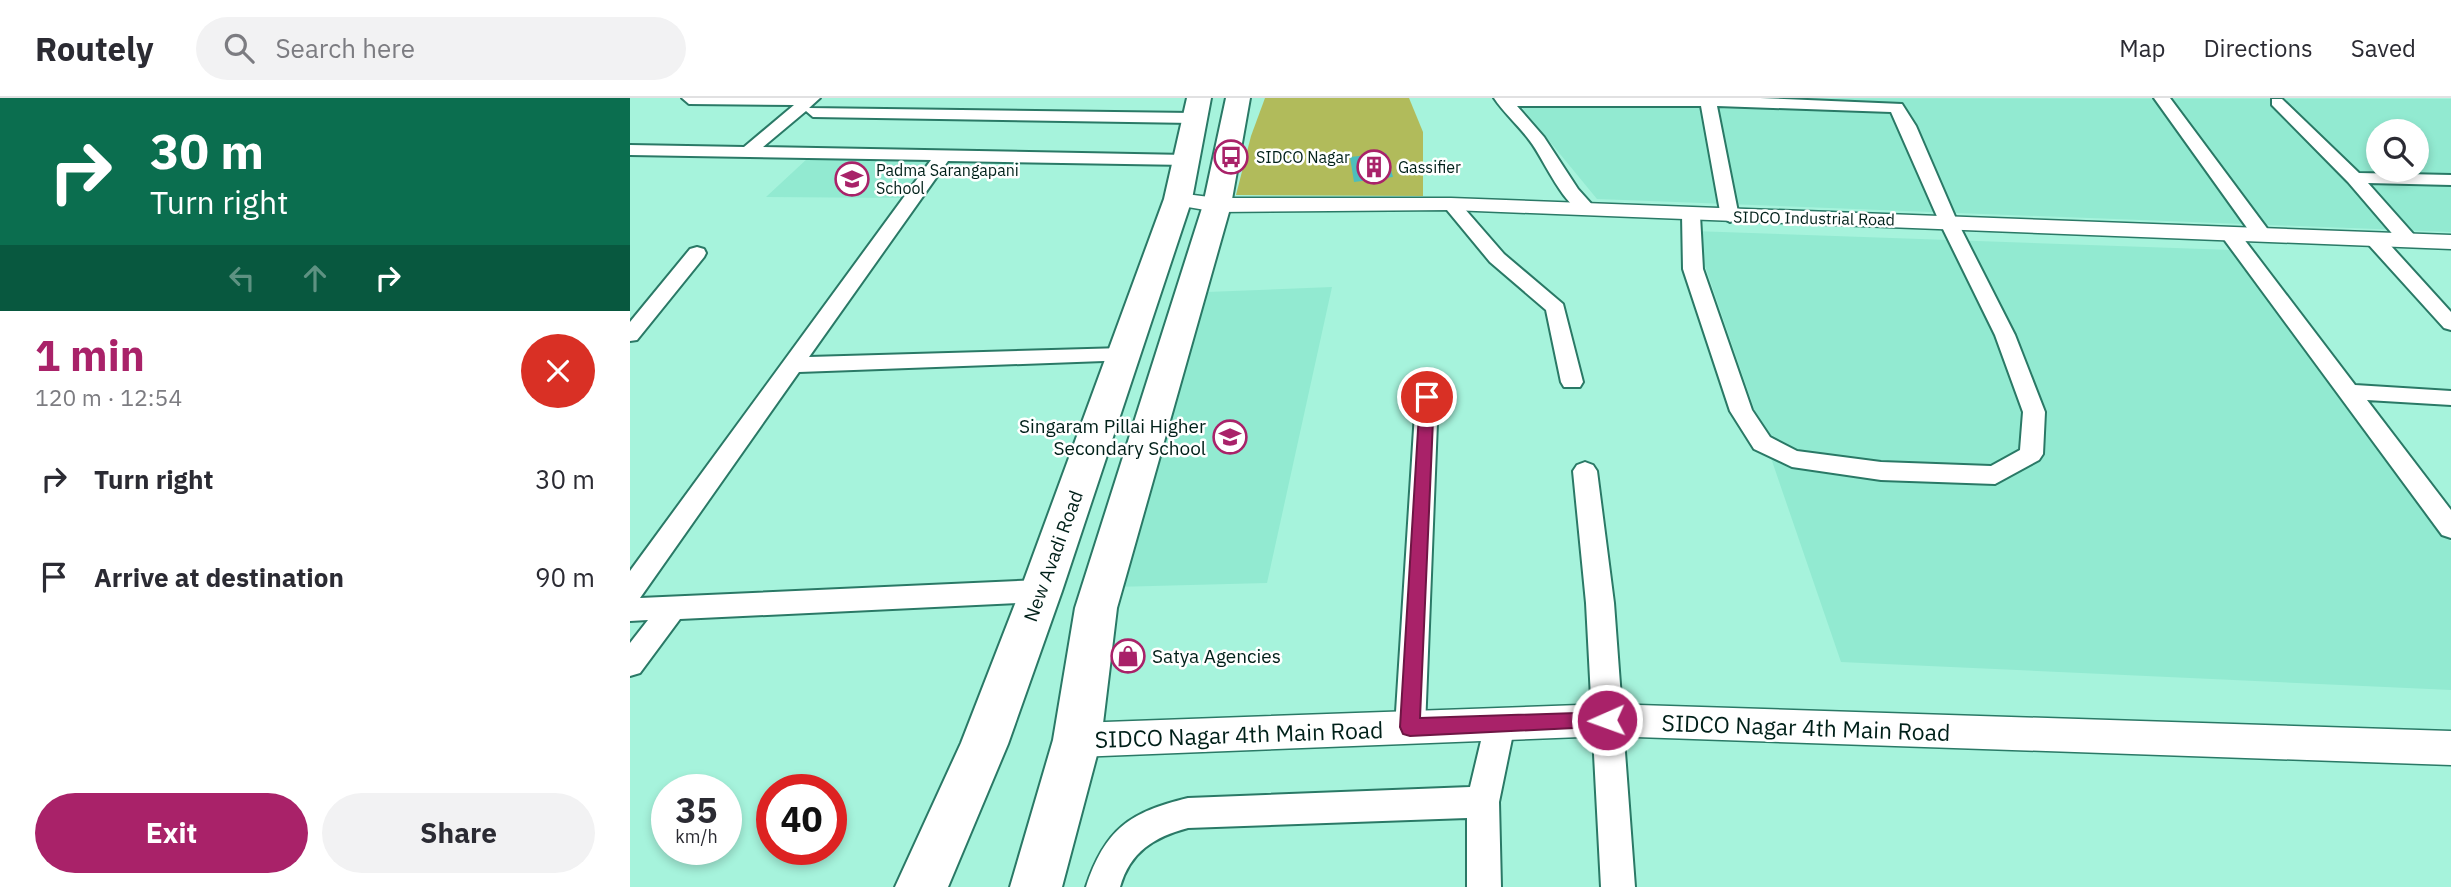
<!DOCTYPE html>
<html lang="en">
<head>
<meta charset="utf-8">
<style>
	body { margin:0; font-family:"IBM Plex Sans",sans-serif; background:#f2f2f3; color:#2b2b33; height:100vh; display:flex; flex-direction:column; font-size:26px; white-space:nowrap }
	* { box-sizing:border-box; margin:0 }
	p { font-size:23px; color:#7c7c81 }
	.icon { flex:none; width:38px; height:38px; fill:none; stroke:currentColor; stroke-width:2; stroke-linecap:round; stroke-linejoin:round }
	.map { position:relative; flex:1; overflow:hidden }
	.side { display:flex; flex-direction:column; background:#fff; width:630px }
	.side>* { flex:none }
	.banner { background:#0b6e4f; color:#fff; overflow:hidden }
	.controls { position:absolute; left:1736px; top:21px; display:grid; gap:14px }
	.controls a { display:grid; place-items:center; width:63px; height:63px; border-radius:50%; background:#fff; box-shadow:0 4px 10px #0003; font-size:35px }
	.speed { position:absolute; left:21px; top:676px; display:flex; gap:14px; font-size:35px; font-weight:700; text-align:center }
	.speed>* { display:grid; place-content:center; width:91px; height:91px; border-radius:50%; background:#fff; box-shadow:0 4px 10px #0003; line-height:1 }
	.speed small { font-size:18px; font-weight:400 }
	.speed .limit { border:10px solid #d22; background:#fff; color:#111 }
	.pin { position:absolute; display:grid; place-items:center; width:60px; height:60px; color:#fff; margin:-30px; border:4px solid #fff; border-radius:50%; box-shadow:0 2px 7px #0007 }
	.me { position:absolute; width:77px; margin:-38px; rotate:268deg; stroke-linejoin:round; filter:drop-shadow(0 0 5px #0008) }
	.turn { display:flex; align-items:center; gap:24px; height:147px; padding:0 35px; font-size:32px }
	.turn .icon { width:91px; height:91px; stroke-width:2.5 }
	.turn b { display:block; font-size:49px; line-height:60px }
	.lanes { display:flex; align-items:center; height:66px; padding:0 35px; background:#0003; justify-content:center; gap:35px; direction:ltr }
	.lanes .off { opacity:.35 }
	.round { display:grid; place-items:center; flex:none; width:74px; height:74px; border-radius:37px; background:#f2f2f3 }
	.summary { display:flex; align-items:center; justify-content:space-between; height:119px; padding:0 35px }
	h1 { font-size:42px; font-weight:800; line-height:52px; color:#a92269 }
	.cta { display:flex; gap:14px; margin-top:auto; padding:14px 35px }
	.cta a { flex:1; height:80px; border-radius:42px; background:#a92269; color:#fff; font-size:28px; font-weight:800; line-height:80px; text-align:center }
	.cta a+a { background:#f2f2f3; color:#2b2b33 }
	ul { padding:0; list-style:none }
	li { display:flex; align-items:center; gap:21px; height:98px; padding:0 35px }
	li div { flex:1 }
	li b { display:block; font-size:26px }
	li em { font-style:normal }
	header { display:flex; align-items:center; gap:42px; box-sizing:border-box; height:98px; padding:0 35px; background:#fff; border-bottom:2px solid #e1e1e2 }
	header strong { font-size:33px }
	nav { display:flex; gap:38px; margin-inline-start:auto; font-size:24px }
	.search { width:490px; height:63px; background:#f2f2f3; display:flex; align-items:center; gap:18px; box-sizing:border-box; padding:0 24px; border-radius:38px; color:#7c7c81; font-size:26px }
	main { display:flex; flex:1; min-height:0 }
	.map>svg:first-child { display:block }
</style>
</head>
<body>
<header>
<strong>Routely</strong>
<div class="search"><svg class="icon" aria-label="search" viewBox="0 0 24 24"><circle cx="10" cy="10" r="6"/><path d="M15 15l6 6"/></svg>Search here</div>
<nav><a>Map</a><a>Directions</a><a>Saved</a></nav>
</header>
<main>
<section class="side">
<div class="banner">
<div class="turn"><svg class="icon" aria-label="right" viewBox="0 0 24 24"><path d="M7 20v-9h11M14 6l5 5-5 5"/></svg><div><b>30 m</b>Turn right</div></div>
<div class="lanes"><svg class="icon off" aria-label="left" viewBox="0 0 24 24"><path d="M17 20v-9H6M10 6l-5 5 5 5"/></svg><svg class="icon off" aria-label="ahead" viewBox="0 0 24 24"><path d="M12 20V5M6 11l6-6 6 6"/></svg><svg class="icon" aria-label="right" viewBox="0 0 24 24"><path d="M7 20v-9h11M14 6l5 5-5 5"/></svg></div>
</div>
<div class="summary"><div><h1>1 min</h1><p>120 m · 12:54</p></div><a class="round" style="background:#d93025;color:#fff"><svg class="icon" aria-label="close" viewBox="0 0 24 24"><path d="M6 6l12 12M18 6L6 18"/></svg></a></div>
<ul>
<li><svg class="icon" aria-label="right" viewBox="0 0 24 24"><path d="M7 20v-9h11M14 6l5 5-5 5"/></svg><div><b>Turn right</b></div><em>30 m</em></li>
<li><svg class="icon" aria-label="arrive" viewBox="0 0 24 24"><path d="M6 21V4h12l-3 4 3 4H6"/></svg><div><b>Arrive at destination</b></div><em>90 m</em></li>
</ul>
<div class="cta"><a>Exit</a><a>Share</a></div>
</section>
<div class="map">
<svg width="1821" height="789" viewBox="0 0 1821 789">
	<rect width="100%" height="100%" fill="#a6f3dc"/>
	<path fill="#92ead1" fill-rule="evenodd" d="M 884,0 L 1821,1 L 1821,134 L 967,101 ZM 1748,33 L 1787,33 L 1787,72 L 1748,72 Z
		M 178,60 L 304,63 L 273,100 L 136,99 Z
		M 1063,133 L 1602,152 L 1821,444 L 1821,592 L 1211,564 Z
		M 702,189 L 637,485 L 484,489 L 577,194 Z"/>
	<path fill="#b1bb5b" d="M 635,0 L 779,0 L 793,34 L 793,98 L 606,97 L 621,38 Z"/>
	<path fill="#4dbebc" d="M 756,55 L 763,79 L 724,84 L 720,59 Z"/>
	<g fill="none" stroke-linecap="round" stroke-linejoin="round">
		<defs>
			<path id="minor" d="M 190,0 L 179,10 L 563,15 L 571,20 L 563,25 L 183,19 L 176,13 L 133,49 L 557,57 L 565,62 L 557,67 L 318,63 L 179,259 L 493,250 L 501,252 L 504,257 L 501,262 L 169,274 L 10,500 L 411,482 L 420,485 L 424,493 L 420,501 L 411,504 L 50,521 L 10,575 L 0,578 L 0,545 L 18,522 L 0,523 L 0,473 L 301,62 L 0,57 L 0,47 L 114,49 L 164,7 L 59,6 L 52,0 Z
				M 864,0 L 1130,0 L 1272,6 L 1286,28 L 1327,123 L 1385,237 L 1415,314 L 1413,356 L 1409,362 L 1365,386 L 1251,382 L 1162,369 L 1124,351 L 1100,313 L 1053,171 L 1052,117 L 1061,112 L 1070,117 L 1073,171 L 1122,312 L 1140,339 L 1167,353 L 1251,364 L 1361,368 L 1390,352 L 1393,314 L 1365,237 L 1309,123 L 1261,14 L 1087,8 L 1109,119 L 1100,124 L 1091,119 L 1071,8 L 887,8 L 914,39 L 948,91 L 966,111 L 957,116 C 934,111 914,61 900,43 C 889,28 874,15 864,0 Z
				M 1524,0 L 1540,0 L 1639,133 L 1641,137 L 1639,141 L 1625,141 Z
				M 1642,1 L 1652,1 L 1729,75 L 1821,77 L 1821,87 L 1738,85 L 1786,139 L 1788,143 L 1786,147 L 1772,147 L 1718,84 L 1642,7 Z
				M 821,101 L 827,102 L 874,156 L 933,206 L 953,284 L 950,289 L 934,289 L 931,284 L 916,212 L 860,164 L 812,106 Z
				M 1600,130 L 1607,132 L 1725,287 L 1821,293 L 1821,307 L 1737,302 L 1821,412 L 1821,440 L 1812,437 L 1593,140 L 1591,136 Z
				M 1745,136 L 1752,138 L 1821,214 L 1821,232 L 1814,230 L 1738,146 L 1736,142 Z
				M 67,149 L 74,151 L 76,155 L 74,159 L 7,242 L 0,243 L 0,224 L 60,151 Z
				M 797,292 L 805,294 L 808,299 L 795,630 L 791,639 L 780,643 L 769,639 L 765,630 L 786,299 L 789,294 Z
				M 955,364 L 963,367 L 967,373 L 984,505 L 1005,789 L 971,789 L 956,505 L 943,373 L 947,367 Z
				M 870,613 L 881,617 L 885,626 L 869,704 L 871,789 L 837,789 L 837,720 L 558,730 C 524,739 500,754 490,789 L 456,789 C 475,731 500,714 558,700 L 840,689 L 855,626 L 859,617 Z"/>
			<path id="tertiary" d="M 548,95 L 587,100 L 821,100 L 1821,137 L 1821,151 L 821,112 L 587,114 L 540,106 L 537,101 L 540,96 Z
				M 977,606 L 1821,633 L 1821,667 L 977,638 L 447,659 L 434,654 L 429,642 L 434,630 L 447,625 Z"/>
			<path id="primary" d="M 557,0 L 581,0 L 562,101 L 432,493 L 378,646 L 318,789 L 265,789 L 331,645 L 390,493 L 534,101 Z
				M 596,0 L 620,0 L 601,107 L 487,510 L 471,642 L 432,789 L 380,789 L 423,642 L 445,510 L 573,107 Z"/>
		</defs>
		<use href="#minor" stroke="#2a7966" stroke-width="4"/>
		<use href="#tertiary" stroke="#2a7966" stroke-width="3"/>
		<use href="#primary" stroke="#2a7966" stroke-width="4"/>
		<use href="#minor" fill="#fff" fill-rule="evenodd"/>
		<use href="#tertiary" fill="#fff" fill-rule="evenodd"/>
		<use href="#primary" fill="#fff" fill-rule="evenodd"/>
	</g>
	<path fill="#a92269" stroke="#6e1644" stroke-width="2" d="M 797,294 L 804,299 L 790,620 L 977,614 L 984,616 L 986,622 L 984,628 L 780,638 L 773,636 L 770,629 L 790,299 Z"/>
	<defs>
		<symbol id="bus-ring" viewBox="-11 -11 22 22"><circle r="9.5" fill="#fff" stroke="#a92269" stroke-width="1.5"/><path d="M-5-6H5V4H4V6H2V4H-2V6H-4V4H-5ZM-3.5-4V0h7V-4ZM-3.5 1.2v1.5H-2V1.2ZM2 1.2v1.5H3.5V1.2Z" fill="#a92269"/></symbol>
		<symbol id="building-ring" viewBox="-11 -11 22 22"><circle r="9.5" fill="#fff" stroke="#a92269" stroke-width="1.5"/><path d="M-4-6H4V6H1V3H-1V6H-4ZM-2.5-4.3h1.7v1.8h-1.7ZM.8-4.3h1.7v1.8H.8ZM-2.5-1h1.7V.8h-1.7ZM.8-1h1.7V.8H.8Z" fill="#a92269"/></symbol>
		<symbol id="school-ring" viewBox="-11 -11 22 22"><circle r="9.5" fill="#fff" stroke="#a92269" stroke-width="1.5"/><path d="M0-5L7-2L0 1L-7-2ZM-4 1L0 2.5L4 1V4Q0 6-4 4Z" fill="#a92269"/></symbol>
		<symbol id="shop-ring" viewBox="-11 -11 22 22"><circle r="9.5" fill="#fff" stroke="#a92269" stroke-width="1.5"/><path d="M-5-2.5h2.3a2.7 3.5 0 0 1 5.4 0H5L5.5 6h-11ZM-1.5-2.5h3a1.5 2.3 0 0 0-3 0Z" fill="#a92269"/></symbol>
	</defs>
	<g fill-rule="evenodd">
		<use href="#bus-ring" x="582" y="40" width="38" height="38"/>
		<use href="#building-ring" x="725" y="50" width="38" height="38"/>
		<use href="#school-ring" x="203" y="62" width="38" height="38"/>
		<use href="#school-ring" x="581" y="320" width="38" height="38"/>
		<use href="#shop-ring" x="479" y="539" width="38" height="38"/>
	</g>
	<g text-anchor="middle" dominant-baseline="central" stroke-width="5" stroke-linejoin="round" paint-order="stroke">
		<g font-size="16" fill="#002019" stroke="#fff" text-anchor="start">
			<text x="626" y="59">SIDCO Nagar</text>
			<text x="768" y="69">Gassifier</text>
			<text x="246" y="72">Padma Sarangapani<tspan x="246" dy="18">School</tspan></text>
		</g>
		<g font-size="16" fill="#002019" stroke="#fff">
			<text transform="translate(1184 120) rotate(1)">SIDCO Industrial Road</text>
		</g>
		<g font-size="19" fill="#002019" stroke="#fff" text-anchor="end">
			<text x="576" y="328">Singaram Pillai Higher<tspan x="576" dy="22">Secondary School</tspan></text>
			<text x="522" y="558" text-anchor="start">Satya Agencies</text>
		</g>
		<g font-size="19" fill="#002019" stroke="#fff">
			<text transform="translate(423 458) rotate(-70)">New Avadi Road</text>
		</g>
		<g font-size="23" fill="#002019" stroke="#fff">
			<text transform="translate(1176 629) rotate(2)">SIDCO Nagar 4th Main Road</text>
			<text transform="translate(609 636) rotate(-2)">SIDCO Nagar 4th Main Road</text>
		</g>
	</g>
</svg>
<div class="controls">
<a><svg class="icon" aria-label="search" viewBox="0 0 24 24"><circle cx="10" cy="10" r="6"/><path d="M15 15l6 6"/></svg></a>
</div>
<div class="speed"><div>35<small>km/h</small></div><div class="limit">40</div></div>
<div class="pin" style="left:797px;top:299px;background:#d93025"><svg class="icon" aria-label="arrive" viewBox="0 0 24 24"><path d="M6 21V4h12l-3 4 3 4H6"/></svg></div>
<svg class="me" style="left:977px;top:622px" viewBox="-20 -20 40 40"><circle r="17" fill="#a92269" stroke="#fff" stroke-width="3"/><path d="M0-11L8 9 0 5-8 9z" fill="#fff"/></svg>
</div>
</main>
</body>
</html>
